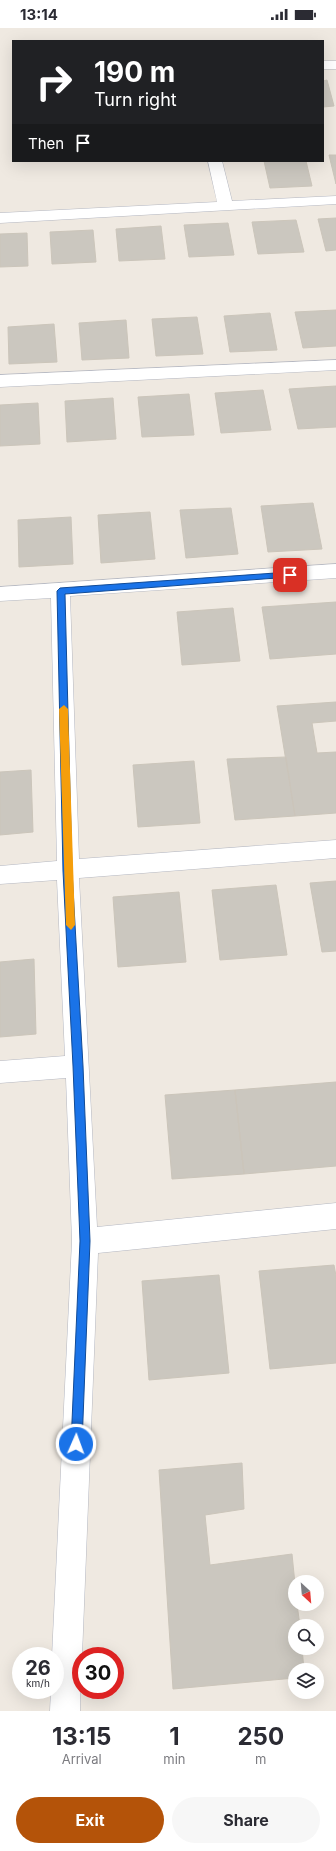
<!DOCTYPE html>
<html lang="en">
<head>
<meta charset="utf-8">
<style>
	body { margin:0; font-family:Inter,sans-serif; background:#f7f7f7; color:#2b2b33; height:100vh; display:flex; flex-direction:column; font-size:15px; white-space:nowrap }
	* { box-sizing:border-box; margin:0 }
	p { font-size:13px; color:#7c7c81 }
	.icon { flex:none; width:22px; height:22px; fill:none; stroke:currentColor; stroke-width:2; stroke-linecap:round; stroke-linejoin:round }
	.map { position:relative; height:1683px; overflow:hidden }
	.side { display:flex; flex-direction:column; background:#fff; flex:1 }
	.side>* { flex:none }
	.guide { position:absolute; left:12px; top:12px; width:312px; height:122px; border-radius:0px; box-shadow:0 4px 16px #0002; background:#202124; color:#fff; overflow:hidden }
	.needle { width:26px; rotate:154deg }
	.fabs { position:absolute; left:288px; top:1547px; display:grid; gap:8px }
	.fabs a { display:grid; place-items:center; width:36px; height:36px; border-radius:50%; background:#fff; box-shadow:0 4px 16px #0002; font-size:20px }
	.speed { position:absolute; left:12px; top:1619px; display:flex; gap:8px; font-size:20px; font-weight:700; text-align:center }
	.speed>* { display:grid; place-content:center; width:52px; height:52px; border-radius:50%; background:#fff; box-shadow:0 4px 16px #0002; line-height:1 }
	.speed small { font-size:10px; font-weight:400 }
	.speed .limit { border:6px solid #d22; background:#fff; color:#111 }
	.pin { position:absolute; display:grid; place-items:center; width:34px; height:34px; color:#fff; margin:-17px; border-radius:8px; box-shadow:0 2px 6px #0006 }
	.me { position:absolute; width:44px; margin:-22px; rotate:2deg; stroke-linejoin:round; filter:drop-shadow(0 0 3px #0008) }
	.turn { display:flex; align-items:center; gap:14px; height:84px; padding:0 16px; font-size:18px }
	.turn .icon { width:52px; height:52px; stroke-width:2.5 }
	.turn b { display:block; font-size:28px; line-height:34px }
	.then { display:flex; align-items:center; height:38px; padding:0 16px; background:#0003; gap:8px; font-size:15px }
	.eta { display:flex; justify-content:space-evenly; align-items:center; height:68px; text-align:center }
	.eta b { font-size:24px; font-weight:700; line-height:28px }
	.button { display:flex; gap:8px; margin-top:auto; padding:8px 16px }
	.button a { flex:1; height:46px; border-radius:24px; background:#b45309; color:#fff; font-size:16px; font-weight:700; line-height:46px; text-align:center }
	.button a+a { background:#f7f7f7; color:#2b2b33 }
	.status { display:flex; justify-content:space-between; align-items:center; height:28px; padding:0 20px; background:#fff; direction:ltr }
	.status svg { height:11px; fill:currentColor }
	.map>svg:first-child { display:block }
</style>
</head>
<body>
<div class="status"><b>13:14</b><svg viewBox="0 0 49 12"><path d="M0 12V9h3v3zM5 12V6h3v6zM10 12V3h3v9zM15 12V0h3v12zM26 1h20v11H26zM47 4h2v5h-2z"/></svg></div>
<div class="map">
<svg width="336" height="1683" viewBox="0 0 336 1683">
	<rect width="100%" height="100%" fill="#efe9e1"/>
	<path fill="#cbc7bf" stroke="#cbc5ba" d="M 327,52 L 334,78 L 323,79 L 323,53 Z
		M 329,127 L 336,127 L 336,156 Z
		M 264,133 L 306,133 L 312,158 L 270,160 Z
		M 336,190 L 336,222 L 326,223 L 318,191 Z
		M 296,192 L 304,224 L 258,226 L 252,194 Z
		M 228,195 L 234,227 L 189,229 L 184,197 Z
		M 161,198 L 165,231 L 119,233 L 116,201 Z
		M 93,202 L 96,234 L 52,236 L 50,204 Z
		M 27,205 L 28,238 L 0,239 L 0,206 Z
		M 336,282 L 336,318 L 303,320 L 295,284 Z
		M 270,285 L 277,322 L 230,324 L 224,288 Z
		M 197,289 L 203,326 L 156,328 L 152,291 Z
		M 126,292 L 129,330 L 82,332 L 79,295 Z
		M 54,296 L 57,334 L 9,336 L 8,299 Z
		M 336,358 L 336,399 L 298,401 L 289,361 Z
		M 263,362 L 271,402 L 221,405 L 215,365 Z
		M 189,366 L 194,407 L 142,409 L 138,369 Z
		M 113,370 L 116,411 L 67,414 L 65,373 Z
		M 38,375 L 40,416 L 0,418 L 0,377 Z
		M 313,475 L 322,521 L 268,524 L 261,478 Z
		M 231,480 L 238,526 L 186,530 L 180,482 Z
		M 150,484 L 155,531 L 101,535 L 98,487 Z
		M 71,489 L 73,536 L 19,539 L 18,492 Z
		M 336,574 L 336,626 L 270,631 L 262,579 Z
		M 233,580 L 240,633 L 182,637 L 177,584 Z
		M 336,674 L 336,693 L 312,695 L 317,725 L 336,724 L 336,785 L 295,788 L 277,678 Z
		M 286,729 L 295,788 L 235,792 L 227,731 Z
		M 194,733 L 200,795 L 138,799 L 133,737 Z
		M 31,742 L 33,804 L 0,807 L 0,744 Z
		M 336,853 L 336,923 L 322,924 L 310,855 Z
		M 276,857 L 287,927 L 220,932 L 212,862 Z
		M 179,864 L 186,934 L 118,939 L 113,869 Z
		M 34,931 L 36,1006 L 0,1009 L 0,934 Z
		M 336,1054 L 336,1138 L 244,1146 L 235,1062 Z
		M 235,1062 L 244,1146 L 172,1151 L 165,1067 Z
		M 334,1237 L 336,1248 L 336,1335 L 270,1341 L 259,1243 Z
		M 219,1247 L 229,1345 L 149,1352 L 142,1253 Z
		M 242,1435 L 244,1481 L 205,1487 L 210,1537 L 292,1526 L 295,1556 L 295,1576 L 297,1576 L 300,1598 L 295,1598 L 295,1620 L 302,1620 L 304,1642 L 295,1642 L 295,1650 L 173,1661 L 159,1442 Z"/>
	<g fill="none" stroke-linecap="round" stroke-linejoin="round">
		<defs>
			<path id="minor" d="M 323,33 L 336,33 L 336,41 L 323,41 Z
				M 208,133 L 222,133 L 232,173 L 336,168 L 336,176 L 0,195 L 0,185 L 217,174 Z
				M 336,332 L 336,342 L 0,359 L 0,347 Z
				M 336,536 L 336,550 L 70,568 L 79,831 L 336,812 L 336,830 L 79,850 L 97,1199 L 336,1175 L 336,1201 L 98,1225 L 82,1628 L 81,1628 L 80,1683 L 50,1683 L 51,1662 L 55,1662 L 55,1628 L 52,1628 L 72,1213 L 66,1050 L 0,1055 L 0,1033 L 65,1028 L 57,852 L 0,856 L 0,838 L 57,833 L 51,570 L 0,573 L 0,559 Z"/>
		</defs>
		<use href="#minor" stroke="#b4b7c1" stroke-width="1"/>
		<use href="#minor" fill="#fff" fill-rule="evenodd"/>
	</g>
	<path fill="#1a73e8" stroke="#114b97" d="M 290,544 L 294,547 L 290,549 L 65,566 L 72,843 L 83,1038 L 90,1213 L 82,1416 L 81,1421 L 76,1422 L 72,1421 L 71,1416 L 80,1213 L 73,1038 L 63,843 L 57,563 L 60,560 Z"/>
	<path fill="#f59e0b" d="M 64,677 L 68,681 L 75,897 L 71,902 L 66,897 L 59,681 Z"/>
</svg>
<div class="fabs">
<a><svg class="needle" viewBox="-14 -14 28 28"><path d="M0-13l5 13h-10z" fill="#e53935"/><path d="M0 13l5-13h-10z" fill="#7c7c81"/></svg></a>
<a><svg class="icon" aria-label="search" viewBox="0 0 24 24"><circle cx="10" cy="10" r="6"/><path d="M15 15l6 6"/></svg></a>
<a><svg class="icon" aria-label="layers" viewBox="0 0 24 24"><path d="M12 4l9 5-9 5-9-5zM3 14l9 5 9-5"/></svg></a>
</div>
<div class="speed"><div>26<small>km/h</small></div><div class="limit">30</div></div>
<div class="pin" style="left:290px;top:547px;background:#d93025"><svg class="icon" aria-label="arrive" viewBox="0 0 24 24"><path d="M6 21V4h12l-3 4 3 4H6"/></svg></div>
<svg class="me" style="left:76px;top:1416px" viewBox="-20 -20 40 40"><circle r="17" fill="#1a73e8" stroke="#fff" stroke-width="3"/><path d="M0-11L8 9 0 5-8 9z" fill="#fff"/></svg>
<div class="guide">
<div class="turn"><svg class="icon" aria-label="right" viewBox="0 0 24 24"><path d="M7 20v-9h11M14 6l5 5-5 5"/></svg><div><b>190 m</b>Turn right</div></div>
<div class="then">Then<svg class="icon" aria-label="arrive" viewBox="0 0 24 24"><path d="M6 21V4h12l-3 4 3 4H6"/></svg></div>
</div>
</div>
<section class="side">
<div class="eta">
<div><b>13:15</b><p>Arrival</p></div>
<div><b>1</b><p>min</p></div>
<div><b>250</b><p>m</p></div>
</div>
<div class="button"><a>Exit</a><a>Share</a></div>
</section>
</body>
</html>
